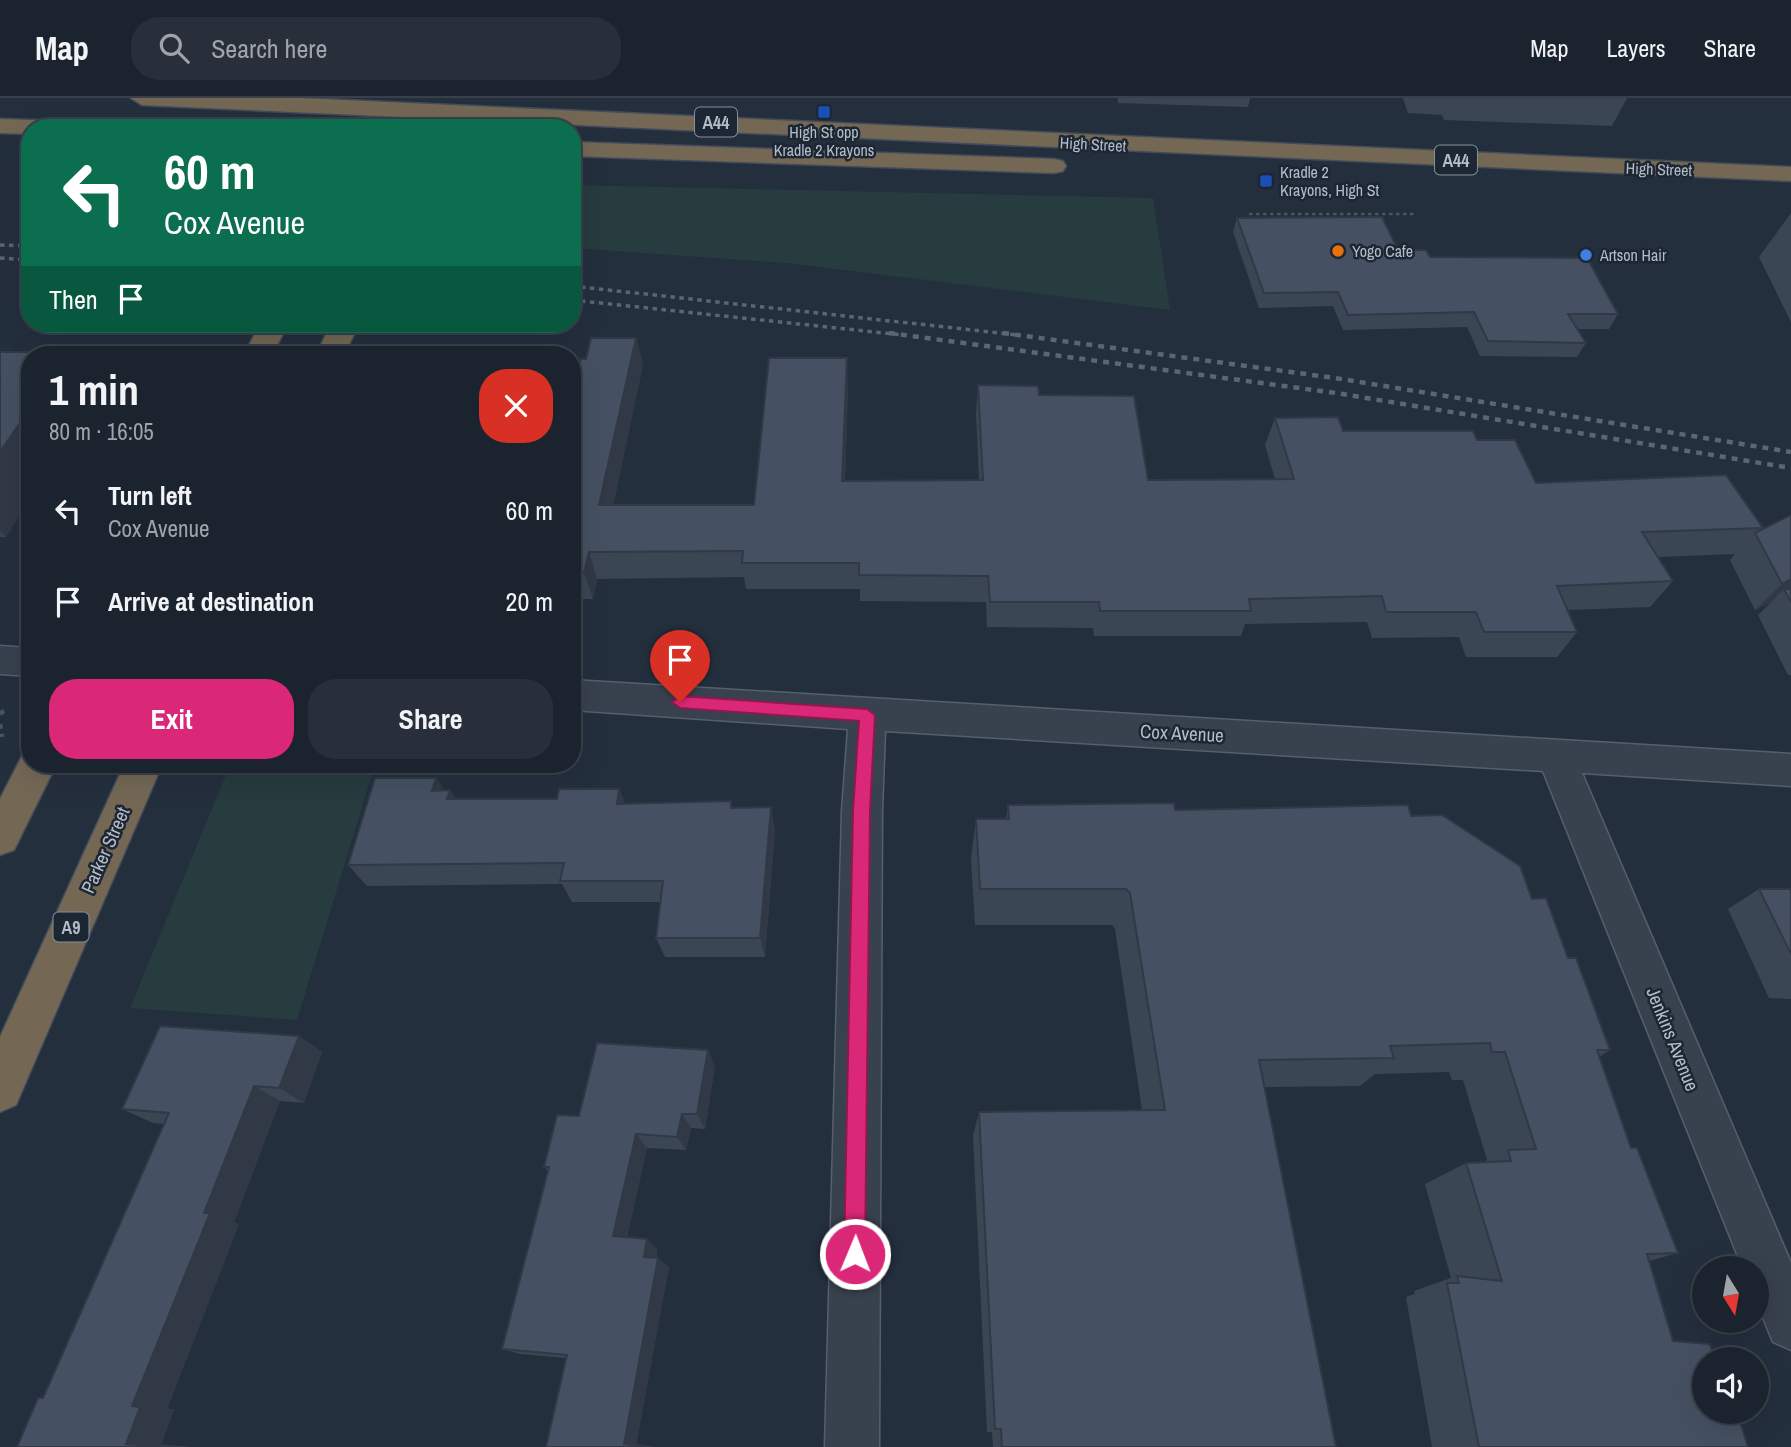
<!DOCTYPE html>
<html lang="en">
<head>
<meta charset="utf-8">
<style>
	body { margin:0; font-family:"Archivo Narrow",sans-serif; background:#282f3a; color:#f1f3f6; height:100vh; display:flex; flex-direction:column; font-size:26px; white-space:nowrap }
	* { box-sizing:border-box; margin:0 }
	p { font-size:23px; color:#a0a4aa }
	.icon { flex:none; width:38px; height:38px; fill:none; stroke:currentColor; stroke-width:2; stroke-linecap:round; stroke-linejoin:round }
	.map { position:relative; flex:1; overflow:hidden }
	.drawer { position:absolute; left:21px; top:248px; width:560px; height:427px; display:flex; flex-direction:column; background:#1b232e; border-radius:28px; box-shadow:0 7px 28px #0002,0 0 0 2px #39404a }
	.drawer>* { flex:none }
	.banner { position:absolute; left:21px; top:21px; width:560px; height:214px; border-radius:28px; box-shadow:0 7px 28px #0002,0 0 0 2px #39404a; background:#0b6e4f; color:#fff; overflow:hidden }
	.needle { width:46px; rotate:169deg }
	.controls { position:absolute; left:1692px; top:1158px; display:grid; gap:14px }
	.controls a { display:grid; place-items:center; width:77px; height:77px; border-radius:50%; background:#1b232e; box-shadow:0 7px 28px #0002,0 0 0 2px #39404a; font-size:35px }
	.pin { position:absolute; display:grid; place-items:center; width:60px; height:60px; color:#fff; margin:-72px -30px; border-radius:50% 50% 50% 0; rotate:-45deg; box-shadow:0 0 7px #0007 }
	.pin .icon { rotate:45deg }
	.me { position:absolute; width:77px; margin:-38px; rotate:1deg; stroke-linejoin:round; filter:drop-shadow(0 0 5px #0008) }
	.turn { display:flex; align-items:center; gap:24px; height:147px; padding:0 28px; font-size:32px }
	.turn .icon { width:91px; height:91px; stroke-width:2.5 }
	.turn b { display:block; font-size:49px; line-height:60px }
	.then { display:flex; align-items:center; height:66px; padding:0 28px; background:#0003; gap:14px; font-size:26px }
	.round { display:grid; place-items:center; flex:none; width:74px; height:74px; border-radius:28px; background:#282f3a }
	.head { display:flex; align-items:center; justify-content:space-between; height:119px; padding:0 28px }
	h1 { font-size:42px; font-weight:800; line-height:52px }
	.action { display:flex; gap:14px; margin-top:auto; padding:14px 28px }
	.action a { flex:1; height:80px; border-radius:28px; background:#db2777; color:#fff; font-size:28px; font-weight:800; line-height:80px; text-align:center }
	.action a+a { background:#282f3a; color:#f1f3f6 }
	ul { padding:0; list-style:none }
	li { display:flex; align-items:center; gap:21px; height:91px; padding:0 28px }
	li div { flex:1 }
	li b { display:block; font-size:26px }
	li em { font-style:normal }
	header { display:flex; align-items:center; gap:42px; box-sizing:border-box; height:98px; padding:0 35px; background:#1b232e; border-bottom:2px solid #39404a }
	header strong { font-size:33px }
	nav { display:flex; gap:38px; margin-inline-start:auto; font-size:24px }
	.search { width:490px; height:63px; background:#282f3a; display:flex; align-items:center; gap:18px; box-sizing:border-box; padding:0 24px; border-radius:28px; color:#a0a4aa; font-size:26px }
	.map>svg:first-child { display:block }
</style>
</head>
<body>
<header>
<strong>Map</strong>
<div class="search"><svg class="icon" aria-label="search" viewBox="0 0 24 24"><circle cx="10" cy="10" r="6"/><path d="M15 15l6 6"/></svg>Search here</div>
<nav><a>Map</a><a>Layers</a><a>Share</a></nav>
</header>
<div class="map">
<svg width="1791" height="1349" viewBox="0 0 1791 1349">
	<rect width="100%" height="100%" fill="#242f3e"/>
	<path fill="#263c3f" d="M 572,87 L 1153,100 L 1170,212 L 787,165 L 572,150 Z
		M 230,667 L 375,667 L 297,922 L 130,910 Z"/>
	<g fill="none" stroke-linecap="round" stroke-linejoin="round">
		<defs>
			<path id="street" d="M 0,548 L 30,550 L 30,578 L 0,576 Z
				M 572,582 L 1791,656 L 1791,688 L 1582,675 L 1791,1165 L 1791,1252 L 1773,1244 L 1757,1205 L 1757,1171 L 1743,1171 L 1543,673 L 885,633 L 882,713 L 879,1349 L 825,1349 L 842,713 L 848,631 L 572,612 Z"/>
			<path id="highway" d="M 131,0 L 300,0 L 1791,69 L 1791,83 L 142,7 Z
				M 0,21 L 60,23 L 72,30 L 30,30 L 30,36 L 0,35 Z
				M 572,44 L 1054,61 L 1063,63 L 1066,68 L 1063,73 L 1054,75 L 572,58 Z
				M 260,226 L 288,226 L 272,257 L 244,257 Z
				M 331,226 L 359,226 L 344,257 L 316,257 Z
				M 30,654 L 30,667 L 56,667 L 14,752 L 0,757 L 0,701 L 23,656 Z
				M 124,667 L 162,667 L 16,1007 L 0,1014 L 0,939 Z"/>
		</defs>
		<use href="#street" stroke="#565f6c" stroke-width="3"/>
		<use href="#highway" stroke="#434c59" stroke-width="3"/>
		<path stroke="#44595c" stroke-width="2.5" stroke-dasharray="3.5 3.5" stroke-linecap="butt" d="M 1249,116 L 1415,116"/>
		<path stroke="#44595c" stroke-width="4.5" stroke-dasharray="5 5" stroke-linecap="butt" d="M 0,616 L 6,611
			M 0,626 L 2,639"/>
		<use href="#street" fill="#38414e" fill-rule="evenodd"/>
		<use href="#highway" fill="#746855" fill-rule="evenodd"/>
		<path stroke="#5a6575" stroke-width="3.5" stroke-dasharray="4.5 4.5" stroke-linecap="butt" d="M 0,147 L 30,148
			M 0,160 L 30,162
			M 572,188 L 1018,237
			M 572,202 L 903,237"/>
		<path stroke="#5a6575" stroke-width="4.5" stroke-dasharray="6 6" stroke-linecap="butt" d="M 889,235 L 1336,295 L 1791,370
			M 1003,235 L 1335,280 L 1791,354"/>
	</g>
	<path fill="#3b4654" d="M 1118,0 L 1250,0 L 1248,9 L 1118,5 Z
		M 1403,0 L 1627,0 L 1612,28 L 1444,22 L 1442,17 L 1408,15 Z
		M 1791,115 L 1791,224 L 1759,159 Z
		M 1237,120 L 1430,159 L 1618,216 L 1609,231 L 1577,231 L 1586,245 L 1577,259 L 1480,258 L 1467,229 L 1343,232 L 1333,208 L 1259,210 L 1233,134 Z
		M 636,240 L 643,267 L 613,407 L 754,407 L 848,288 L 845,383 L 979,382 L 976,315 L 978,287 L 1039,297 L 1148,382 L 1275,381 L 1265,347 L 1275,320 L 1343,333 L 1477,342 L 1536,385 L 1763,430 L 1761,432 L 1791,417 L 1791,577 L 1788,577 L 1758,517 L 1771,504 L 1755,512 L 1730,462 L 1735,456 L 1658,459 L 1673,483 L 1650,509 L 1568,512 L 1577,534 L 1557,559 L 1466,559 L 1459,539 L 1372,540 L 1367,524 L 1245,526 L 1241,538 L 1094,538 L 1093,530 L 987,529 L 986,504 L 860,503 L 860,491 L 746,491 L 744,479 L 597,481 L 593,501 L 572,501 L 572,294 L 586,261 Z
		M 0,254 L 30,257 L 30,401 L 6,439 L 0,439 Z
		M 436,680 L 444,692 L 455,701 L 557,701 L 619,691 L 625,705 L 731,703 L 733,710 L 775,732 L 765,859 L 665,859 L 656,840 L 661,804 L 572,804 L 562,786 L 367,788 L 348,767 Z
		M 1008,707 L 1175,712 L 1411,718 L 1532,801 L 1568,860 L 1610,952 L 1599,959 L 1631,1050 L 1678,1155 L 1649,1163 L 1673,1243 L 1704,1262 L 1748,1349 L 1432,1349 L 1406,1199 L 1415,1196 L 1414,1193 L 1451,1180 L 1425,1086 L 1466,1065 L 1484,1064 L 1487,1062 L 1463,982 L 1452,982 L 1449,974 L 1375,976 L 1360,988 L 1264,989 L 1336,1349 L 993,1349 L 992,1334 L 987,1334 L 973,1038 L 979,1014 L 1142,1012 L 1115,831 L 1112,827 L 975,827 L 971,760 L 976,721 L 1006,721 Z
		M 1759,791 L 1791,791 L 1791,901 L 1769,900 L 1728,811 Z
		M 299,938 L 322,954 L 304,1005 L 280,1003 L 234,1124 L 239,1126 L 167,1311 L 174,1311 L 161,1347 L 193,1349 L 17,1349 L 43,1300 L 164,1026 L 153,1025 L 122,1011 Z
		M 715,968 L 705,1031 L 691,1030 L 686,1052 L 647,1050 L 627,1139 L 647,1141 L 657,1151 L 656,1160 L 669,1169 L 636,1347 L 656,1349 L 546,1349 L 566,1260 L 520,1256 L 502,1251 L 548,1073 L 544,1069 L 579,1018 Z"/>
	<path fill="#303945" d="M 636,240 L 643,267 L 608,434 L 599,407 Z
		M 847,260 L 848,288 L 844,410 L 842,383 Z
		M 30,310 L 30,401 L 6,439 L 0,433 L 0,354 Z
		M 589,454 L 597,481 L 593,501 L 584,475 Z
		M 1791,481 L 1791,494 L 1784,491 L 1771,504 L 1755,512 L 1782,486 Z
		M 436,680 L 448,698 L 450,692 L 465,715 L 432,693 Z
		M 619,691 L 629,714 L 617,706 Z
		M 771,709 L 775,732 L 765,859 L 760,840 Z
		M 299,938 L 322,954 L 304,1005 L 279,990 Z
		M 708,952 L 715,968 L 705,1031 L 697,1016 Z
		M 254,988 L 280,1003 L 234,1124 L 239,1126 L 167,1311 L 132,1308 L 204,1115 Z
		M 682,1016 L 691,1030 L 686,1052 L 677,1039 Z
		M 636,1036 L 647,1050 L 625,1148 L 613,1138 Z
		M 647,1141 L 657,1151 L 655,1168 L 644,1159 Z
		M 658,1160 L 669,1169 L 636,1347 L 624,1346 Z
		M 140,1309 L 174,1311 L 161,1347 L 126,1346 Z
		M 159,1348 L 193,1349 L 158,1349 Z"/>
	<path fill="#455162" stroke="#303945" stroke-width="2" d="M 1382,119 L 1398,152 L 1426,152 L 1430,159 L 1587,160 L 1618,216 L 1568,216 L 1586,245 L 1488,243 L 1474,214 L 1348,217 L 1338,194 L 1264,195 L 1237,120 Z
		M 591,240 L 636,240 L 599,407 L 754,407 L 769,260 L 847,260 L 842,383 L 983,382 L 978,287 L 1038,288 L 1039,297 L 1134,298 L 1148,382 L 1294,381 L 1275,320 L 1338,319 L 1343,333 L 1473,333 L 1477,342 L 1515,342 L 1536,385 L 1726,377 L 1763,430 L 1642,434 L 1673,483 L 1557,488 L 1577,534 L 1484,534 L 1476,514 L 1386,514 L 1382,498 L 1249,501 L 1251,513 L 1100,513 L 1099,504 L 990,504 L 988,478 L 859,477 L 859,465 L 742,465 L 743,453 L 589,454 L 584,475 L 572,475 L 572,294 L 581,261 L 586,261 Z
		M 0,254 L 54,254 L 51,257 L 30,257 L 30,310 L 0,354 Z
		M 1791,417 L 1791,481 L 1782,486 L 1755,435 Z
		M 1784,491 L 1791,491 L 1791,504 Z
		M 375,680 L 436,680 L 432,693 L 450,692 L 447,701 L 557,701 L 559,691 L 619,691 L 617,706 L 731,703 L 731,710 L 771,709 L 760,840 L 656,840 L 663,783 L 560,783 L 564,765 L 348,767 Z
		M 1174,705 L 1175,712 L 1408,707 L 1411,718 L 1442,717 L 1520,768 L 1532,801 L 1546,800 L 1568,860 L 1576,860 L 1610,952 L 1597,952 L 1631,1050 L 1637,1050 L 1678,1155 L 1647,1156 L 1673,1243 L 1710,1246 L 1715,1262 L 1704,1262 L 1704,1314 L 1737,1314 L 1748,1349 L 1479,1349 L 1447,1185 L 1459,1185 L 1457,1178 L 1502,1183 L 1466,1065 L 1511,1063 L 1508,1052 L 1536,1051 L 1505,954 L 1492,954 L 1490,945 L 1390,948 L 1394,960 L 1259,962 L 1336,1349 L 1002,1349 L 1001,1331 L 995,1331 L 979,1014 L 1165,1012 L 1130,795 L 1126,791 L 980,791 L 976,721 L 1009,721 L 1008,707 Z
		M 1759,791 L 1791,791 L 1791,856 Z
		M 160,928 L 299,938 L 279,990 L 254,988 L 204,1115 L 210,1115 L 132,1308 L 140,1309 L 126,1346 L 159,1348 L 158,1349 L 17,1349 L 38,1300 L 43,1300 L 169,1015 L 122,1011 Z
		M 597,945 L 708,952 L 697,1016 L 682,1016 L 677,1039 L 636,1036 L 613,1138 L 647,1141 L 644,1159 L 658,1160 L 624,1346 L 645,1348 L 645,1349 L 546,1349 L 567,1257 L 502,1251 L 549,1069 L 544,1069 L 557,1017 L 579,1018 Z"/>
	<path fill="#db2777" stroke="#8e194d" stroke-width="2" d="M 680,598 L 867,611 L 875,617 L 870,713 L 865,1156 L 862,1163 L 855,1166 L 847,1163 L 844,1156 L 853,713 L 859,623 L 680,610 L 672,604 Z"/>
	<g fill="#1a4fb4" stroke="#1d2633" stroke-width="2.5">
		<rect x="817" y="7" width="14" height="14" rx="3.5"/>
		<rect x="1259" y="76" width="14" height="14" rx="3.5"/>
	</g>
	<circle fill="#e8710a" stroke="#1d2633" stroke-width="2.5" cx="1338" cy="153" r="7"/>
	<circle fill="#3f7fe0" stroke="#1d2633" stroke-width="2.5" cx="1586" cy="157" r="7"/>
	<g text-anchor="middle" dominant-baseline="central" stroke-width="5" stroke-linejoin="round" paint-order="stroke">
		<g font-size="16" fill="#b4bcc9" stroke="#1d2633" text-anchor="start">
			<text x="824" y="34" text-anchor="middle">High St opp<tspan x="824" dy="18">Kradle 2 Krayons</tspan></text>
			<text x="1280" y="74">Kradle 2<tspan x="1280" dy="18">Krayons, High St</tspan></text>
			<text x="1352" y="153">Yogo Cafe</text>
			<text x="1600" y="157">Artson Hair</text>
		</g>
		<g font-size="16" fill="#b4bcc9" stroke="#1d2633">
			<text transform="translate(1093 46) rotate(3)">High Street</text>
			<text transform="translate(1659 71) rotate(2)">High Street</text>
		</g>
		<g fill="#1d2633" stroke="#878f9c" stroke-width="2">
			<rect x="695" y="9.5" width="42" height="29" rx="5"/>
			<rect x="1435" y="47.5" width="42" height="29" rx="5"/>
			<rect x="53.5" y="814.5" width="35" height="29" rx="5"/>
		</g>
		<g font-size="18" font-weight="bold" fill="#b4bcc9">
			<text x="716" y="24">A44</text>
			<text x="1456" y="62">A44</text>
			<text x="71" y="829">A9</text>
		</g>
		<g font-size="19" fill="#b4bcc9" stroke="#1d2633">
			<text transform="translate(1182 635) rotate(3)">Cox Avenue</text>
			<text transform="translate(105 752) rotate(-66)">Parker Street</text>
			<text transform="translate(1673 941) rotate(68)">Jenkins Avenue</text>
		</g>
	</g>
</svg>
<div class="controls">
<a><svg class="needle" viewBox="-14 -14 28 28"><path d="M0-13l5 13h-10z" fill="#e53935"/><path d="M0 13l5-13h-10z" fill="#a0a4aa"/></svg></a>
<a><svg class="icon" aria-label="sound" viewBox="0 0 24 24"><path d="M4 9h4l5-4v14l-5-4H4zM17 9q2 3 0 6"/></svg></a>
</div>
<div class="pin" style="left:680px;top:604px;background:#d93025"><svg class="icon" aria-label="arrive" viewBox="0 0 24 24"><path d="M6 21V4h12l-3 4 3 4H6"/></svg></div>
<svg class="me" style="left:855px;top:1156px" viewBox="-20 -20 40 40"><circle r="17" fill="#db2777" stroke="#fff" stroke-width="3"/><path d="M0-11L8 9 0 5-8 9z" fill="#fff"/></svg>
<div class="banner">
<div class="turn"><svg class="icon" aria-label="left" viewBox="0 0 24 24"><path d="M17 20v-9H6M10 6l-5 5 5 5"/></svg><div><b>60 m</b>Cox Avenue</div></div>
<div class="then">Then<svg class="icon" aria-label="arrive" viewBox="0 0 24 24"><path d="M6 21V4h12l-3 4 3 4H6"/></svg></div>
</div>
<section class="drawer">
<div class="head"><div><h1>1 min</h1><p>80 m · 16:05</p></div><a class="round" style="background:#d93025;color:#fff"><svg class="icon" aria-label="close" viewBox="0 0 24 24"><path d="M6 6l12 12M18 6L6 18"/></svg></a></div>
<ul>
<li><svg class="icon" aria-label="left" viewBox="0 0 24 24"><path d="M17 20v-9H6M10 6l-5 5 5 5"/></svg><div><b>Turn left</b><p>Cox Avenue</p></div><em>60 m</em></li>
<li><svg class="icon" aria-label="arrive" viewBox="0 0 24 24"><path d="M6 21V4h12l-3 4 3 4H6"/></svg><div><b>Arrive at destination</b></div><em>20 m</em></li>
</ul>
<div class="action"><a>Exit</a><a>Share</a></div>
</section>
</div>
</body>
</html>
